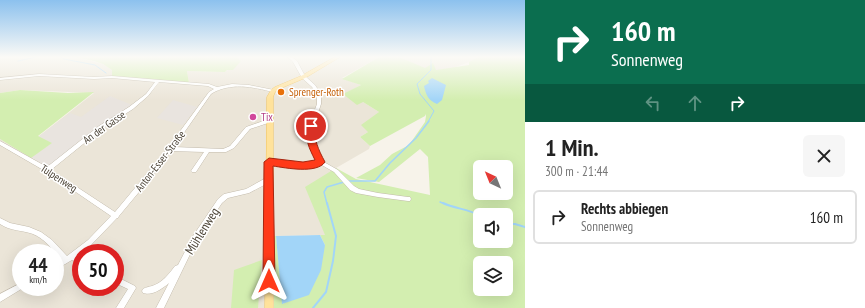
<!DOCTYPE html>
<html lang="de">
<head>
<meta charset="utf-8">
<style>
	body { margin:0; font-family:"PT Sans Narrow",sans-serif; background:#f6f6f6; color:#222; height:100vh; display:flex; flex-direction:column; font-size:15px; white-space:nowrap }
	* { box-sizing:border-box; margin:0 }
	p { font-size:13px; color:#767676 }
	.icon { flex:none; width:22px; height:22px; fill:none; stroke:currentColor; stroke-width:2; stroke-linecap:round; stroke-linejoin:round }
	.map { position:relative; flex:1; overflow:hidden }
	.sheet { display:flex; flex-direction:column; background:#fff; width:340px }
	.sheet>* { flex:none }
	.banner { background:#0b6e4f; color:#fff; overflow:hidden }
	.needle { width:26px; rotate:317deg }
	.tools { position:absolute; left:473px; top:160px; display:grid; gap:8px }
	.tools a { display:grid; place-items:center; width:40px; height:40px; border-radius:6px; background:#fff; box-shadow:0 4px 16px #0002; font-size:20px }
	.speed { position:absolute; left:12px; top:244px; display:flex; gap:8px; font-size:20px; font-weight:700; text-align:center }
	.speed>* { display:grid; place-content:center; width:52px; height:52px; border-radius:50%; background:#fff; box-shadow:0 4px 16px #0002; line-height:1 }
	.speed small { font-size:10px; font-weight:400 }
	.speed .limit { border:6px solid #d22; background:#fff; color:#111 }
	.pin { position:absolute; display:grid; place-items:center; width:34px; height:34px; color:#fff; margin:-17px; border:2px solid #fff; border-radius:50%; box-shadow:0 1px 4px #0007 }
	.me { position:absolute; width:44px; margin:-22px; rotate:0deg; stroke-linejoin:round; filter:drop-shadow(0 0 3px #0008) }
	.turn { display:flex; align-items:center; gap:14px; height:84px; padding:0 20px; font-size:18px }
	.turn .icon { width:52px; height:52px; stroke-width:2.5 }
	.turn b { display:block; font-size:28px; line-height:34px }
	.lanes { display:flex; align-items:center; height:38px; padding:0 20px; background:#0003; justify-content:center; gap:20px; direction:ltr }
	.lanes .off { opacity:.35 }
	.round { display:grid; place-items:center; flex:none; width:42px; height:42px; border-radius:6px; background:#f6f6f6 }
	.summary { display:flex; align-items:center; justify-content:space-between; height:68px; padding:0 20px }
	h1 { font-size:24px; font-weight:800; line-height:30px }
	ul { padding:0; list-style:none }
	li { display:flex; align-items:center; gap:12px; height:54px; margin:0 8px 6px; padding:0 12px; border:2px solid #e0e0e0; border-radius:6px }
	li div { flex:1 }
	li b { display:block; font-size:15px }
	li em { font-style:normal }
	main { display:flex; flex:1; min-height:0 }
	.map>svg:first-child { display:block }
</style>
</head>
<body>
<main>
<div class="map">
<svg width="525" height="308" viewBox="0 0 525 308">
	<rect width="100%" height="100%" fill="#f7f3ea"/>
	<path fill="#ebe5d8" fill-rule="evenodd" d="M 7,57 L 18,57 L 19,59 L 32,57 L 74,57 L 103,64 L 112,70 L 112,76 L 189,82 L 187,71 L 225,72 L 241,61 L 236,57 L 379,57 L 342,78 L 361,85 L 343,95 L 363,102 L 379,112 L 368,132 L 360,137 L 370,146 L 369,149 L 336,168 L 325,235 L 274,236 L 273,308 L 0,308 L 0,139 L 31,157 L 52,143 L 38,137 L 94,93 L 20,90 L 0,93 L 0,59 ZM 21,253 L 55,253 L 55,287 L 21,287 ZM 81,253 L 115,253 L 115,287 L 81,287 Z
		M 399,57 L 478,57 L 469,62 L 437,74 Z"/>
	<path fill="#e9e4df" d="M 110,96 L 132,105 L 47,167 L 31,158 L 52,143 L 38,137 L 70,113 L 81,117 Z
		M 173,100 L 197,107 L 183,125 L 157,118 Z"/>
	<path fill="#d3eeb0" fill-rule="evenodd" d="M 74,57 L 236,57 L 241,61 L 233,70 L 227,70 L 225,72 L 187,71 L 189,83 L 112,77 L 112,70 L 103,64 L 94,61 Z
		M 379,57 L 399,57 L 425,68 L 433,63 L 436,70 L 469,65 L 469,62 L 478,57 L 525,57 L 525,308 L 274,308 L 274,236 L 276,236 L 283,304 L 325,245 L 320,235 L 325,235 L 305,187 L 336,168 L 356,179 L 430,195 L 428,157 L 420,149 L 379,182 L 356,178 L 380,165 L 392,154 L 409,145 L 425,122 L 426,116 L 425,114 L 425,116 L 370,146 L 360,137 L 368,132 L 361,125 L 379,112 L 363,102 L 357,105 L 343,94 L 361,85 L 342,79 ZM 480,167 L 506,167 L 506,193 L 480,193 ZM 480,215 L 506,215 L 506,241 L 480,241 ZM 480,263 L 506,263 L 506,289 L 480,289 Z
		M 20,90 L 68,93 L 94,92 L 38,136 L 52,143 L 31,158 L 0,139 L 0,93 Z
		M 262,260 L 258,308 L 231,308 L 234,270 Z"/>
	<path fill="#a2d5f8" d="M 432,78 L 446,85 L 442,100 L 437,104 C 428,100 426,95 424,86 L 429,83 L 428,81 Z
		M 320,235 L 325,245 L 321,270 L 309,295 L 282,304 L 276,236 Z"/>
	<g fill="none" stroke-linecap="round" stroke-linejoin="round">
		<path stroke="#a2d5f8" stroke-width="1" d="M 61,57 L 64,59 L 95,65 L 106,73
			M 18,61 L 36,57
			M 428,122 L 434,111 L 420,94 L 417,84 L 431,70 L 431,57"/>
		<path stroke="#a2d5f8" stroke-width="1.5" d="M 347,181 L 375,181 L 390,163 L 416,138 L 429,121
			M 440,202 L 445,204
			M 327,204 L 324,192 L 327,187 L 344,182"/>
		<path stroke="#a2d5f8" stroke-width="2" d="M 443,203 C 455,209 470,209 480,216
			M 506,224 L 515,224 L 525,227
			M 313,308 L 326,292 L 333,261 L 336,236 L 327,203"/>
		<defs>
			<path id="minor" d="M 288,57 L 292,57 L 297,61 L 305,76 L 315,85 L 321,94 L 321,104 L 313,128 L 312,136 L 314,144 L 322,161 L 338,170 L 354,186 L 359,189 L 378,193 L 408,197 L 410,197 L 411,199 L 410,201 L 408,201 L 378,197 L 356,193 L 350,190 L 334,172 L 320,164 C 304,171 284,168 267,163 L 266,162 L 267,161 L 269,160 C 284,162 302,167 317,161 L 309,144 L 308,136 L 308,128 L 317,104 L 317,94 L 312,87 L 302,78 L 293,62 Z
				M 39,74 L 94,77 L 112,76 L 209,84 L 217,87 L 232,84 L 249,85 L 274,90 L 275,91 L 273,92 C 253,87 230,82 211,94 L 174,147 L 223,149 L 230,146 L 246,127 L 269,119 L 271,121 L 271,122 L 250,129 L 234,148 L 226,152 L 209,152 L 196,172 L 192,172 L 191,171 L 204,152 L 171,151 L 149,180 L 119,216 L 118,218 L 117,218 L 92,244 L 78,256 L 81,258 L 81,264 L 72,260 L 55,270 L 55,263 L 61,260 C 53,250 45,239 33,234 C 22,230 10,231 0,224 L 0,218 L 10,223 L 29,227 L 41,232 L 52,240 L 67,256 L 88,240 L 111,216 L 45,171 L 0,145 L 0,141 L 47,167 L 99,126 L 129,107 L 146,94 L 155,82 L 112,78 L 94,79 L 39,76 L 0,80 L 0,78 ZM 159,82 L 208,86 L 214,89 L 209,92 L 164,153 L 115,212 L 51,170 L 103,128 L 133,109 L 148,96 Z
				M 266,178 L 270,178 L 271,180 L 270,182 L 249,193 L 228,198 L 222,203 L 197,240 L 164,308 L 156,308 L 169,283 C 162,289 152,296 143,293 L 142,291 L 143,289 C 146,287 149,287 152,286 C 162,283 169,274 175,266 L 178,265 L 193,236 L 218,199 L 224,194 L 246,189 Z
				M 115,276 L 135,286 L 136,288 L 124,308 L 116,308 L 128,289 L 115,283 Z
				M 21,283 L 21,287 L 24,287 L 23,288 L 0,302 L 0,294 Z"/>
			<path id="major" d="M 335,57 L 340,57 L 305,78 L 279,89 L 275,92 L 273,97 L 273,308 L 265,308 L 267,97 L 271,90 L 275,87 L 301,76 Z"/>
		</defs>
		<use href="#minor" stroke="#c3bbac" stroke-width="1"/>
		<use href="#major" stroke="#f0c35f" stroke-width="1"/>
		<use href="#minor" fill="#fff" fill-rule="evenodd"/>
		<use href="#major" fill="#ffe29b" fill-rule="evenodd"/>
	</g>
	<linearGradient id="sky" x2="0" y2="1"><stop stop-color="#8cc1ee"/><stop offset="0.57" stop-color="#fbfaf6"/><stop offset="1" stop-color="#fbfaf6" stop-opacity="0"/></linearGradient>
	<rect width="525" height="100" fill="url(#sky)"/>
	<path fill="#ff3a19" stroke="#a62610" d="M 311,123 L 315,126 C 314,140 318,149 325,162 C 317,174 286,168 273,166 L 275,281 L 273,286 L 269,287 L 265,286 L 263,281 L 264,162 L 269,158 L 303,162 L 315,160 C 309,148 305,140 307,126 Z"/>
	<circle fill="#e8710a" stroke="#fff" stroke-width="1.5" cx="281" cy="92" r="4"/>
	<circle fill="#d1479c" stroke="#fff" stroke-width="1.5" cx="253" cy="117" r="4"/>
	<g text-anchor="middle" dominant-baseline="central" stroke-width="3" stroke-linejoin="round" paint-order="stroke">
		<g font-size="11" fill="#c56008" stroke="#fff" text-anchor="start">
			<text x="289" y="92">Sprenger-Roth</text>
		</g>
		<g font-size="11" fill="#b23c85" stroke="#fff" text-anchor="start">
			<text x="261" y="117">Tix</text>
		</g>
		<g font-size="11" fill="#4c4437" stroke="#fff">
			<text transform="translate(104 127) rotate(-35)">An der Gasse</text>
			<text transform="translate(160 161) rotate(-52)">Anton-Esser-Straße</text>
			<text transform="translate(59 178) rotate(33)">Tulpenweg</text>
		</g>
		<g font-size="13" fill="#4c4437" stroke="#fff">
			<text transform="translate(202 231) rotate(-58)">Mühlenweg</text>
		</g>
	</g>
</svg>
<div class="tools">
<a><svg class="needle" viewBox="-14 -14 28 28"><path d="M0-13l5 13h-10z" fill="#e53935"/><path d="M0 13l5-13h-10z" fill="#767676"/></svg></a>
<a><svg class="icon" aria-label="sound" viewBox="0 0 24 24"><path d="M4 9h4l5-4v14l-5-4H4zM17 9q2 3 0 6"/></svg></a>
<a><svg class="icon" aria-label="layers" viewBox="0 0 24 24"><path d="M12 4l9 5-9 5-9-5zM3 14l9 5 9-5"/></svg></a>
</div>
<div class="speed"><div>44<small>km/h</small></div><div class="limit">50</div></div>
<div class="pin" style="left:311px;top:126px;background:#d93025"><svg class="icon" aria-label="arrive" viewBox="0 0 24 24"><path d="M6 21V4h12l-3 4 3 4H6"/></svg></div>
<svg class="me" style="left:269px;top:281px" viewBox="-20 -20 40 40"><path d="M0-17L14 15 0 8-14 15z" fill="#ff3a19" stroke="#fff" stroke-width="4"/></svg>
</div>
<section class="sheet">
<div class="banner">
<div class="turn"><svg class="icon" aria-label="right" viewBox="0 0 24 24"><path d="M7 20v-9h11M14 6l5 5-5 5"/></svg><div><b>160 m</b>Sonnenweg</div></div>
<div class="lanes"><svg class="icon off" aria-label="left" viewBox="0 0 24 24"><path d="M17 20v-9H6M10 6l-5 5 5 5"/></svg><svg class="icon off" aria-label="ahead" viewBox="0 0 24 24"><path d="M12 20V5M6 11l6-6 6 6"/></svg><svg class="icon" aria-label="right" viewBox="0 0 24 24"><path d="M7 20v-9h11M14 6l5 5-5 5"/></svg></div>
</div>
<div class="summary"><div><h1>1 Min.</h1><p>300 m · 21:44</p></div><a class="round"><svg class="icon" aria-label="close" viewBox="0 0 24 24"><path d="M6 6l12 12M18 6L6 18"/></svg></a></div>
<ul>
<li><svg class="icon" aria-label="right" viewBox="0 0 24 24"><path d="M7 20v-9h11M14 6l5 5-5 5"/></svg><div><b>Rechts abbiegen</b><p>Sonnenweg</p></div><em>160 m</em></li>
</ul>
</section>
</main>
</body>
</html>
